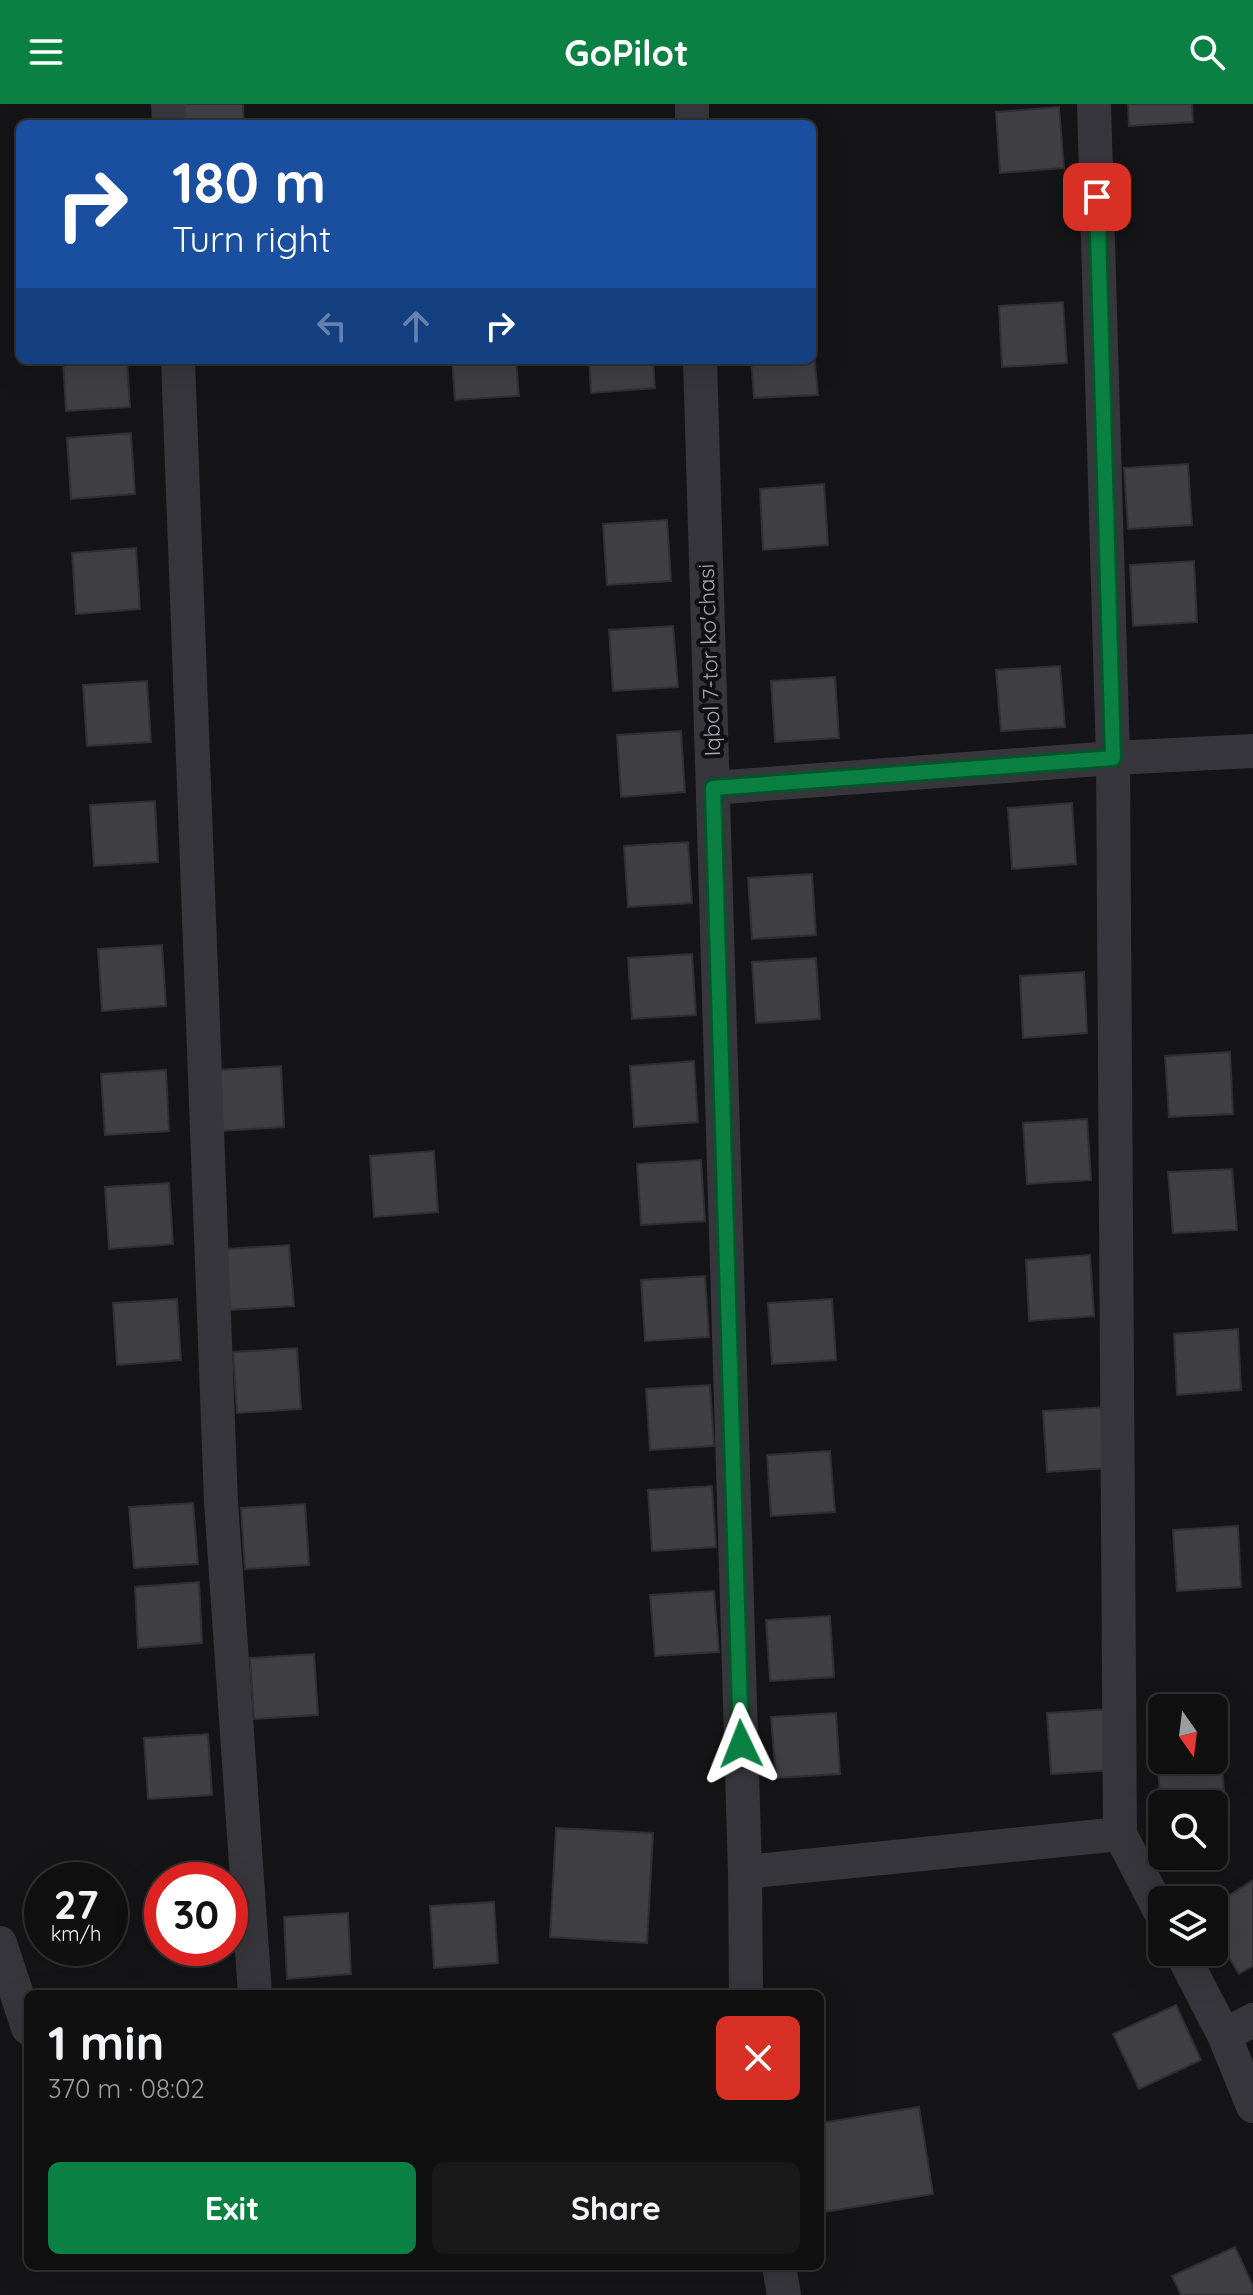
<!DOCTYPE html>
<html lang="en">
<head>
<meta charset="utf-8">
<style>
	body { margin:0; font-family:Quicksand,sans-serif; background:#19191a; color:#f1f3f6; height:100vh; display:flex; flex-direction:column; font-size:30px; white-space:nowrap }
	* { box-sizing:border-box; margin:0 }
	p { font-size:26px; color:#9c9d9f }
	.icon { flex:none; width:44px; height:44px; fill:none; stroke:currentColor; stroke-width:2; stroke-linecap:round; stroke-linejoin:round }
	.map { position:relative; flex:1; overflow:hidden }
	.drawer { position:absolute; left:24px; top:1886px; width:800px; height:280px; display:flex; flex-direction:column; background:#101011; border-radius:12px; box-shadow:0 8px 32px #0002,0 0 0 2px #303031 }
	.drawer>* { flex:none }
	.hud { position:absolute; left:16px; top:16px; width:800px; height:244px; border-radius:12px; box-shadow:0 8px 32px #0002,0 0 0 2px #303031; background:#1a4fa0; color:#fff; overflow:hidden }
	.needle { width:52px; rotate:166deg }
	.buttons { position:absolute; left:1148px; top:1590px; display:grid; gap:16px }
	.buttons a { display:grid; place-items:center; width:80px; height:80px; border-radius:12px; background:#101011; box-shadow:0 8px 32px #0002,0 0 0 2px #303031; font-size:40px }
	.speed { position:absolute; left:24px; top:1758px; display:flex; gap:16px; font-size:40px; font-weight:700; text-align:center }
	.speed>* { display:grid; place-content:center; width:104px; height:104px; border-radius:50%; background:#101011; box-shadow:0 8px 32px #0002,0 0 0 2px #303031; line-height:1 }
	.speed small { font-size:20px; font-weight:400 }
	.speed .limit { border:12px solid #d22; background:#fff; color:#111 }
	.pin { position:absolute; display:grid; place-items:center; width:68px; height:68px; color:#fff; margin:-34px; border-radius:16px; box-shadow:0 4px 12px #0006 }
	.me { position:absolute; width:88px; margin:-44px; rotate:358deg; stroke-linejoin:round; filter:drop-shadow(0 0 6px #0008) }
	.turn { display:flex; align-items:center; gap:28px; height:168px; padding:0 24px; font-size:36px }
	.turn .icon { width:104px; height:104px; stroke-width:2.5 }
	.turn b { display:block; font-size:56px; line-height:68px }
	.lanes { display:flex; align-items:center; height:76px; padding:0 24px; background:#0003; justify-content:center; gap:40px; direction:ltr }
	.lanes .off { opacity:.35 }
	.round { display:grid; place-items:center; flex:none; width:84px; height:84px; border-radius:12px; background:#19191a }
	.headline { display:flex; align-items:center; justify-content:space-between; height:136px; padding:0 24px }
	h1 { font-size:48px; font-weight:700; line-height:60px }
	.action { display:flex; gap:16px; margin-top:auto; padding:16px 24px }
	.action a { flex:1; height:92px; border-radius:12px; background:#0b8043; color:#fff; font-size:32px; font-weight:700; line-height:92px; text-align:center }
	.action a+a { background:#19191a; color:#f1f3f6 }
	header { display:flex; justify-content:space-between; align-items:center; height:104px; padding:0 24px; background:#0b8043; color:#fff; font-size:36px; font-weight:700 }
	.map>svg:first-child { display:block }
</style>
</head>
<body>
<header><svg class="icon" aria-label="menu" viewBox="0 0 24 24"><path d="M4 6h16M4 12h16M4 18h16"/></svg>GoPilot<svg class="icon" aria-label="search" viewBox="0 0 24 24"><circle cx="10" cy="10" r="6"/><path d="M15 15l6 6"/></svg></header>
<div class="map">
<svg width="1253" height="2191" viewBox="0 0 1253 2191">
	<rect width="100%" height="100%" fill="#151517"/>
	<path fill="#3f3f44" stroke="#302f33" stroke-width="2" d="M 179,0 L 243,0 L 244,20 L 180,20 Z
		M 1128,0 L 1192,0 L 1193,18 L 1129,22 Z
		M 1059,3 L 1064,64 L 1000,69 L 996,8 Z
		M 1063,198 L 1067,259 L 1002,263 L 999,202 Z
		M 812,230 L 818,291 L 754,294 L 751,256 L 812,256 Z
		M 63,256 L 127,256 L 130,303 L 66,307 Z
		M 452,256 L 516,256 L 519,292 L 455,296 Z
		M 589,256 L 653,256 L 655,284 L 591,289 Z
		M 131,329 L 135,390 L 71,395 L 67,334 Z
		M 1188,360 L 1192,421 L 1128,425 L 1124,364 Z
		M 824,380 L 828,441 L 763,446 L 760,385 Z
		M 667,416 L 671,477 L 607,481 L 603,420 Z
		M 136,444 L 140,505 L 76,510 L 72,449 Z
		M 1194,457 L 1197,518 L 1133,522 L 1130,461 Z
		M 673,522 L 678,583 L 613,587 L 609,526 Z
		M 1060,562 L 1065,623 L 1001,627 L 996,566 Z
		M 835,573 L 839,634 L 775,638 L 771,577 Z
		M 147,577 L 151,638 L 87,642 L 83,581 Z
		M 681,627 L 685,688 L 621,693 L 617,631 Z
		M 155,697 L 158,758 L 94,762 L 90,701 Z
		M 1072,699 L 1076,760 L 1012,765 L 1008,704 Z
		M 688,738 L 692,799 L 628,803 L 624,742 Z
		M 812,770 L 816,831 L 752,835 L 748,774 Z
		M 162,841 L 166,902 L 102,907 L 98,845 Z
		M 692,850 L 696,911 L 632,915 L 628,854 Z
		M 816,854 L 820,915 L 756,919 L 752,858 Z
		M 1084,868 L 1087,929 L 1023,934 L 1020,872 Z
		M 1230,948 L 1233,1010 L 1169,1013 L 1165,952 Z
		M 694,957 L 698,1018 L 634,1023 L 630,962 Z
		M 281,962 L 284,1023 L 220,1027 L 217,966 Z
		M 166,966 L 169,1027 L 105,1031 L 101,970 Z
		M 1087,1015 L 1091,1076 L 1027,1080 L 1023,1019 Z
		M 434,1047 L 438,1108 L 374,1113 L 370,1052 Z
		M 701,1056 L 705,1117 L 641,1121 L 637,1060 Z
		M 1232,1065 L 1237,1126 L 1173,1129 L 1168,1068 Z
		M 169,1079 L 173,1140 L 109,1145 L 105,1083 Z
		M 289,1141 L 294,1202 L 230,1206 L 226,1145 Z
		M 1090,1151 L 1094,1212 L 1029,1217 L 1026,1156 Z
		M 705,1172 L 709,1233 L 645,1237 L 641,1176 Z
		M 177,1195 L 181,1256 L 117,1261 L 113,1199 Z
		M 832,1195 L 836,1256 L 772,1260 L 768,1199 Z
		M 1238,1225 L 1241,1286 L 1177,1291 L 1174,1230 Z
		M 297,1244 L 301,1305 L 237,1309 L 233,1248 Z
		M 710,1281 L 714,1342 L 650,1346 L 646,1285 Z
		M 1107,1303 L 1111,1364 L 1047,1368 L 1043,1307 Z
		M 830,1347 L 835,1408 L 771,1412 L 767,1351 Z
		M 712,1382 L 716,1443 L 652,1447 L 648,1386 Z
		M 193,1399 L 198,1460 L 134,1464 L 129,1403 Z
		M 305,1400 L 309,1461 L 245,1465 L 241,1404 Z
		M 1238,1422 L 1241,1483 L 1177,1487 L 1173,1426 Z
		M 199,1478 L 202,1539 L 138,1544 L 135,1483 Z
		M 714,1487 L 719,1548 L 655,1552 L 650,1491 Z
		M 830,1512 L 834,1573 L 770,1577 L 766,1516 Z
		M 314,1550 L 318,1611 L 254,1615 L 250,1554 Z
		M 1111,1605 L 1115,1666 L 1051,1670 L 1047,1609 Z
		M 836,1609 L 840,1670 L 776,1674 L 771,1613 Z
		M 1214,1626 L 1219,1626 L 1224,1687 L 1160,1691 L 1155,1630 L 1162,1630 L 1162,1656 L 1214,1656 Z
		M 208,1630 L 212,1691 L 148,1695 L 144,1634 Z
		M 556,1724 L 653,1729 L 647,1839 L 550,1833 Z
		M 1253,1776 L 1253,1862 L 1239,1870 L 1214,1829 L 1214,1801 Z
		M 494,1798 L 498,1859 L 434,1864 L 430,1802 Z
		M 348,1809 L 351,1870 L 287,1875 L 284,1813 Z
		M 1176,1901 L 1201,1956 L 1139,1985 L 1113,1930 Z
		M 919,2003 L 933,2090 L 824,2108 L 820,2085 L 820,2019 Z
		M 1235,2143 L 1253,2182 L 1253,2191 L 1181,2191 L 1172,2172 Z"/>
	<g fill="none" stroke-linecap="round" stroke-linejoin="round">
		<path stroke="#36363c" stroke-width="34" d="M 168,0 L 169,20
			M 692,0 L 692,20
			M 1094,0 L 1113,654 L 1120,1730 L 1162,1811
			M 178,256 L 221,1398 L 255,1890
			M 700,256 L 745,1768 L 746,1890
			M 713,684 L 1113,654 L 1253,647
			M 745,1768 L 1120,1730
			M 0,1839 L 28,1924
			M 1181,1848 L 1224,1931 L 1253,2002
			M 1224,1931 L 1253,1916
			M 779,2162 L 784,2191"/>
	</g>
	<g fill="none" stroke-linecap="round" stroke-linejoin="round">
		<defs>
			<path id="route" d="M 741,1640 L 713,684 L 1113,654 L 1097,93"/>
		</defs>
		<use href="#route" stroke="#07532c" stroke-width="20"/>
		<use href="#route" stroke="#0b8043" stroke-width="14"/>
	</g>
	<g text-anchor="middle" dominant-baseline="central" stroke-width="8" stroke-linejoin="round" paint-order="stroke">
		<g font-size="22" fill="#a7a8b7" stroke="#101012">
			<text transform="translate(709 556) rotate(-92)">Iqbol 7-tor ko'chasi</text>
		</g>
	</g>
</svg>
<div class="buttons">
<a><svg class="needle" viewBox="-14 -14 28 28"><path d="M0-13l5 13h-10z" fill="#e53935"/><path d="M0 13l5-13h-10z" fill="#9c9d9f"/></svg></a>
<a><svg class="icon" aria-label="search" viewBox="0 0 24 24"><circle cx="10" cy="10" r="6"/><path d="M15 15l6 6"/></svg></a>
<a><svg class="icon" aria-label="layers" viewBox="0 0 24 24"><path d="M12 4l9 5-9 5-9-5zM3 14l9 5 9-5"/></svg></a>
</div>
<div class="speed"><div>27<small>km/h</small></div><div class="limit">30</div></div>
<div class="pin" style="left:1097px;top:93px;background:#d93025"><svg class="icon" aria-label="arrive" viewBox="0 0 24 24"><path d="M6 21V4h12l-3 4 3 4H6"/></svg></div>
<svg class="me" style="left:741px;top:1640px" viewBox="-20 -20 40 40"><path d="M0-17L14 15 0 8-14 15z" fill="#0b8043" stroke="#fff" stroke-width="4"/></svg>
<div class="hud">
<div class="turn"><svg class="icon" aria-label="right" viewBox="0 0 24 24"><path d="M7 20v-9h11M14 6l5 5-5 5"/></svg><div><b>180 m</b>Turn right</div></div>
<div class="lanes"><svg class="icon off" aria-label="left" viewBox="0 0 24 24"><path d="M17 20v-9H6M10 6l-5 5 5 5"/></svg><svg class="icon off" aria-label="ahead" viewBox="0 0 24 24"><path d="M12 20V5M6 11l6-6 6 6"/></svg><svg class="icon" aria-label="right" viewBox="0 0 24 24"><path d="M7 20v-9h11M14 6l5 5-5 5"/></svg></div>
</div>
<section class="drawer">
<div class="headline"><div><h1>1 min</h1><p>370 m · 08:02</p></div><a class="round" style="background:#d93025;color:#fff"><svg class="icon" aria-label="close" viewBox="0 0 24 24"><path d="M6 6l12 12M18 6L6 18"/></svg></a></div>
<div class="action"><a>Exit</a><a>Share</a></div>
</section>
</div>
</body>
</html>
